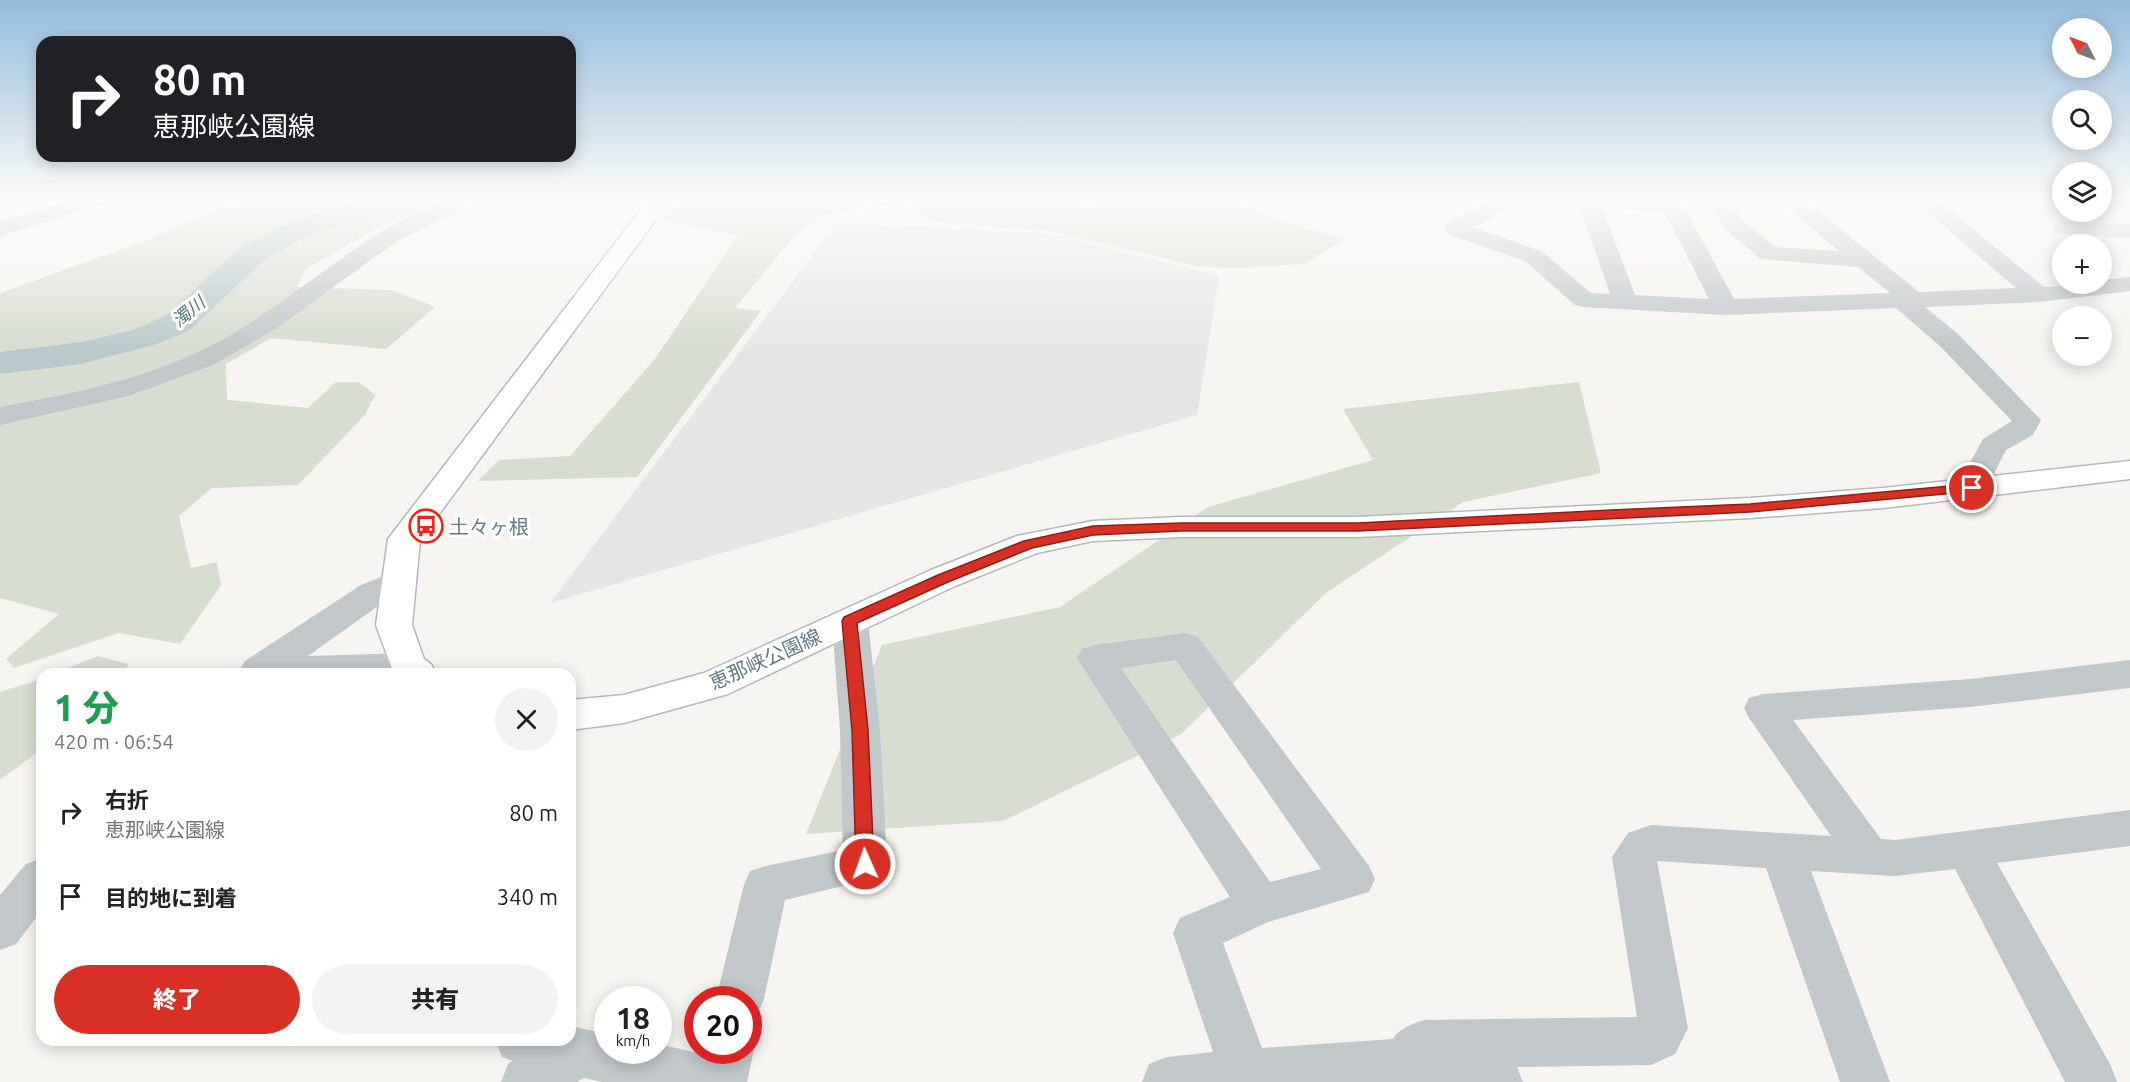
<!DOCTYPE html>
<html lang="ja">
<head>
<meta charset="utf-8">
<style>
	body { margin:0; font-family:Ubuntu,"Noto Sans JP",sans-serif; background:#f2f2f2; color:#222; height:100vh; display:flex; flex-direction:column; font-size:22px; white-space:nowrap }
	* { box-sizing:border-box; margin:0 }
	p { font-size:20px; color:#767676 }
	.icon { flex:none; width:33px; height:33px; fill:none; stroke:currentColor; stroke-width:2; stroke-linecap:round; stroke-linejoin:round }
	.map { position:relative; flex:1; overflow:hidden }
	.panel { position:absolute; left:36px; top:668px; width:540px; height:378px; display:flex; flex-direction:column; background:#fff; border-radius:18px; box-shadow:0 3px 15px #0003 }
	.panel>* { flex:none }
	.guide { position:absolute; left:36px; top:36px; width:540px; height:126px; border-radius:18px; box-shadow:0 3px 15px #0003; background:#202124; color:#fff; overflow:hidden }
	.needle { width:39px; rotate:312deg }
	.controls { position:absolute; left:2052px; top:18px; display:grid; gap:12px }
	.controls a { display:grid; place-items:center; width:60px; height:60px; border-radius:50%; background:#fff; box-shadow:0 3px 15px #0003; font-size:30px }
	.speed { position:absolute; left:594px; top:986px; display:flex; gap:12px; font-size:30px; font-weight:700; text-align:center }
	.speed>* { display:grid; place-content:center; width:78px; height:78px; border-radius:50%; background:#fff; box-shadow:0 3px 15px #0003; line-height:1 }
	.speed small { font-size:15px; font-weight:400 }
	.speed .limit { border:9px solid #d22; background:#fff; color:#111 }
	.pin { position:absolute; display:grid; place-items:center; width:51px; height:51px; color:#fff; margin:-26px; border:3px solid #fff; border-radius:50%; box-shadow:0 2px 6px #0007 }
	.me { position:absolute; width:66px; margin:-33px; rotate:358deg; stroke-linejoin:round; filter:drop-shadow(0 0 4px #0008) }
	.turn { display:flex; align-items:center; gap:21px; height:126px; padding:0 18px; font-size:27px }
	.turn .icon { width:78px; height:78px; stroke-width:2.5 }
	.turn b { display:block; font-size:42px; line-height:51px }
	.round { display:grid; place-items:center; flex:none; width:63px; height:63px; border-radius:32px; background:#f2f2f2 }
	.headline { display:flex; align-items:center; justify-content:space-between; height:102px; padding:0 18px }
	h1 { font-size:36px; font-weight:800; line-height:45px; color:#1e9e55 }
	.primary-button { display:flex; gap:12px; margin-top:auto; padding:12px 18px }
	.primary-button a { flex:1; height:69px; border-radius:36px; background:#d93025; color:#fff; font-size:24px; font-weight:800; line-height:69px; text-align:center }
	.primary-button a+a { background:#f2f2f2; color:#222 }
	ul { padding:0; list-style:none }
	li { display:flex; align-items:center; gap:18px; height:84px; padding:0 18px }
	li div { flex:1 }
	li b { display:block; font-size:22px }
	li em { font-style:normal }
	.map>svg:first-child { display:block }
</style>
</head>
<body>
<div class="map">
<svg width="2130" height="1082" viewBox="0 0 2130 1082">
	<rect width="100%" height="100%" fill="#f5f4f0"/>
	<path fill="#e5e6e4" d="M 837,223 L 1048,233 L 1219,276 L 1197,415 L 550,603 Z"/>
	<path fill="#d7ddd1" d="M 240,199 L 445,199 L 377,228 L 306,269 L 297,287 L 392,290 L 435,307 L 386,349 L 271,338 L 226,364 L 227,400 L 308,408 L 336,382 L 359,382 L 375,395 L 365,415 L 298,485 L 212,488 L 179,516 L 191,568 L 217,562 L 221,585 L 180,644 L 119,633 L 14,668 L 6,659 L 59,614 L 0,598 L 0,293 L 145,241 Z
		M 681,199 L 1075,199 L 1086,203 L 1098,199 L 1234,199 L 1282,221 L 1346,239 L 1304,264 L 1241,268 L 1200,267 L 1051,231 L 934,222 L 899,203 L 823,216 L 794,236 L 735,308 L 761,311 L 637,477 L 478,481 L 499,460 L 570,456 L 655,359 L 738,235 L 662,220 Z
		M 1579,382 L 1601,473 L 1463,502 L 1326,593 L 1180,735 L 1003,821 L 806,834 L 882,645 L 1060,607 L 1208,507 L 1373,460 L 1343,409 Z
		M 98,656 L 128,664 L 125,673 L 55,673 Z
		M 42,679 L 42,749 L 0,780 L 0,692 Z"/>
	<g fill="none" stroke-linecap="round" stroke-linejoin="round">
		<path fill="#b9c9cb" fill-rule="evenodd" d="M 361,199 L 404,199 L 400,205 L 303,238 L 263,261 L 190,330 L 157,344 L 81,364 L 0,374 L 0,352 L 81,342 L 133,330 L 166,316 L 241,247 L 281,226 Z"/>
		<defs>
			<path id="major" d="M 649,199 L 671,199 L 420,540 L 412,625 L 424,659 L 431,664 L 436,674 L 394,674 L 376,625 L 388,539 Z
				M 2130,461 L 2130,479 L 1883,508 L 1750,518 L 1358,537 L 1181,537 L 1093,541 L 1037,553 L 955,586 L 728,694 L 624,723 L 570,730 L 570,700 L 624,695 L 704,673 L 931,570 L 1017,536 L 1093,521 L 1181,517 L 1358,517 L 1750,498 L 1883,488 Z"/>
		</defs>
		<use href="#major" stroke="#b2b9bc" stroke-width="3"/>
		<path fill="#c2c7ca" fill-rule="evenodd" d="M 72,199 L 106,199 L 103,204 L 0,236 L 0,222 Z
			M 446,199 L 475,199 L 472,204 L 397,241 L 277,328 L 213,365 L 128,396 L 0,425 L 0,407 C 76,393 153,378 222,340 C 275,310 322,270 373,237 C 396,222 421,210 446,199 Z
			M 1490,199 L 1517,199 L 1514,204 L 1474,228 L 1541,251 L 1591,293 L 1610,294 L 1577,199 L 1669,199 L 1681,201 L 1734,299 L 1890,293 L 1858,267 L 1761,259 L 1724,228 L 1709,199 L 1731,199 L 1741,219 L 1775,247 L 1839,251 L 1778,199 L 1803,199 L 1919,292 L 2016,288 L 1912,199 L 1936,199 L 2044,287 L 2102,284 L 2102,280 L 2130,277 L 2130,291 L 2039,302 L 1925,307 L 1959,335 L 2041,420 L 2033,435 L 2006,450 L 1983,495 L 1972,498 L 1961,495 L 1956,488 L 1983,439 L 2012,421 L 1941,347 L 1896,308 L 1726,315 L 1584,307 L 1575,305 L 1525,261 L 1448,234 L 1445,229 L 1448,224 ZM 1602,207 L 1665,212 L 1709,299 L 1635,295 Z
			M 2114,199 L 2130,199 L 2130,210 L 2122,208 Z
			M 2064,221 L 2130,224 L 2130,238 L 2056,233 L 2053,228 L 2056,223 Z
			M 398,570 L 410,573 L 415,581 L 410,589 L 385,601 L 308,656 L 408,653 L 421,656 L 427,666 L 422,674 L 237,674 L 245,661 L 361,585 Z
			M 850,609 L 863,612 L 868,621 L 880,730 L 887,864 L 880,877 L 785,900 L 764,999 L 757,1015 L 748,1018 L 748,999 L 716,999 L 744,885 L 750,871 L 766,866 L 843,850 L 840,730 L 832,621 L 837,612 Z
			M 1185,633 L 1198,637 L 1369,866 L 1375,879 L 1369,892 L 1268,922 L 1223,943 L 1262,1048 L 1393,1039 C 1399,1028 1413,1024 1424,1020 L 1637,1017 L 1612,857 L 1628,833 L 1651,825 L 1831,836 L 1749,718 L 1744,708 L 1749,698 L 1763,694 L 1970,679 L 2130,660 L 2130,688 L 1970,707 L 1793,720 L 1881,839 L 1895,840 L 2130,810 L 2130,846 L 1997,863 L 2110,1064 L 2117,1082 L 2065,1082 L 1955,869 L 1895,876 L 1811,871 L 1890,1082 L 1840,1082 L 1766,868 L 1657,861 L 1688,1028 L 1675,1054 L 1651,1065 L 1517,1067 L 1523,1082 L 1142,1082 L 1149,1064 L 1167,1057 L 1213,1052 L 1173,933 L 1180,918 L 1230,897 L 1077,658 L 1082,649 L 1095,645 ZM 1176,660 L 1321,869 L 1270,882 L 1121,668 Z
			M 42,858 L 42,910 L 16,944 L 0,950 L 0,895 L 26,864 Z
			M 570,1026 L 608,1034 L 608,1050 L 658,1050 L 658,1044 L 703,1054 L 704,1050 L 748,1050 L 748,1037 L 754,1050 L 747,1082 L 602,1082 L 584,1078 L 577,1082 L 501,1082 L 508,1064 L 513,1061 L 502,1057 L 495,1040 L 570,1040 Z"/>
		<use href="#major" fill="#fff" fill-rule="evenodd"/>
	</g>
	<linearGradient id="sky" x2="0" y2="1"><stop stop-color="#95bcdc"/><stop offset="0.57" stop-color="#fafaf8"/><stop offset="1" stop-color="#fafaf8" stop-opacity="0"/></linearGradient>
	<rect width="2130" height="351" fill="url(#sky)"/>
	<path fill="#d93025" stroke="#8d1f18" stroke-width="1.5" d="M 1972,484 L 1978,488 L 1976,491 L 1750,512 L 1358,531 L 1181,531 L 1093,535 L 1032,548 L 948,582 L 857,623 L 868,730 L 874,864 L 872,870 L 865,872 L 859,870 L 856,864 L 852,730 L 842,621 L 844,617 L 938,575 L 1024,541 L 1093,526 L 1181,523 L 1358,523 L 1611,510 L 1750,504 Z"/>
	<defs>
		<symbol id="bus-ring" viewBox="-11 -11 22 22"><circle r="9.5" fill="#fff" stroke="#f42211" stroke-width="1.5"/><path d="M-5-6H5V4H4V6H2V4H-2V6H-4V4H-5ZM-3.5-4V0h7V-4ZM-3.5 1.2v1.5H-2V1.2ZM2 1.2v1.5H3.5V1.2Z" fill="#f42211"/></symbol>
	</defs>
	<g fill-rule="evenodd">
		<use href="#bus-ring" x="407" y="507" width="38" height="38"/>
	</g>
	<g text-anchor="middle" dominant-baseline="central" stroke-width="6" stroke-linejoin="round" paint-order="stroke">
		<g font-size="18" font-style="italic" fill="#58777b" stroke="#fff">
			<text transform="translate(188 311) rotate(-39)">濁川</text>
		</g>
		<g font-size="20" fill="#617a85" stroke="#fff" text-anchor="start">
			<text x="449" y="526">土々ヶ根</text>
		</g>
		<g font-size="20" fill="#617a85" stroke="#fff">
			<text transform="translate(765 659) rotate(-24)">恵那峡公園線</text>
		</g>
	</g>
</svg>
<div class="controls">
<a><svg class="needle" viewBox="-14 -14 28 28"><path d="M0-13l5 13h-10z" fill="#e53935"/><path d="M0 13l5-13h-10z" fill="#767676"/></svg></a>
<a><svg class="icon" aria-label="search" viewBox="0 0 24 24"><circle cx="10" cy="10" r="6"/><path d="M15 15l6 6"/></svg></a>
<a><svg class="icon" aria-label="layers" viewBox="0 0 24 24"><path d="M12 4l9 5-9 5-9-5zM3 14l9 5 9-5"/></svg></a>
<a>+</a>
<a>−</a>
</div>
<div class="speed"><div>18<small>km/h</small></div><div class="limit">20</div></div>
<div class="pin" style="left:1972px;top:488px;background:#d93025"><svg class="icon" aria-label="arrive" viewBox="0 0 24 24"><path d="M6 21V4h12l-3 4 3 4H6"/></svg></div>
<svg class="me" style="left:865px;top:864px" viewBox="-20 -20 40 40"><circle r="17" fill="#d93025" stroke="#fff" stroke-width="3"/><path d="M0-11L8 9 0 5-8 9z" fill="#fff"/></svg>
<div class="guide">
<div class="turn"><svg class="icon" aria-label="right" viewBox="0 0 24 24"><path d="M7 20v-9h11M14 6l5 5-5 5"/></svg><div><b>80 m</b>恵那峡公園線</div></div>
</div>
<section class="panel">
<div class="headline"><div><h1>1 分</h1><p>420 m · 06:54</p></div><a class="round"><svg class="icon" aria-label="close" viewBox="0 0 24 24"><path d="M6 6l12 12M18 6L6 18"/></svg></a></div>
<ul>
<li><svg class="icon" aria-label="right" viewBox="0 0 24 24"><path d="M7 20v-9h11M14 6l5 5-5 5"/></svg><div><b>右折</b><p>恵那峡公園線</p></div><em>80 m</em></li>
<li><svg class="icon" aria-label="arrive" viewBox="0 0 24 24"><path d="M6 21V4h12l-3 4 3 4H6"/></svg><div><b>目的地に到着</b></div><em>340 m</em></li>
</ul>
<div class="primary-button"><a>終了</a><a>共有</a></div>
</section>
</div>
</body>
</html>
